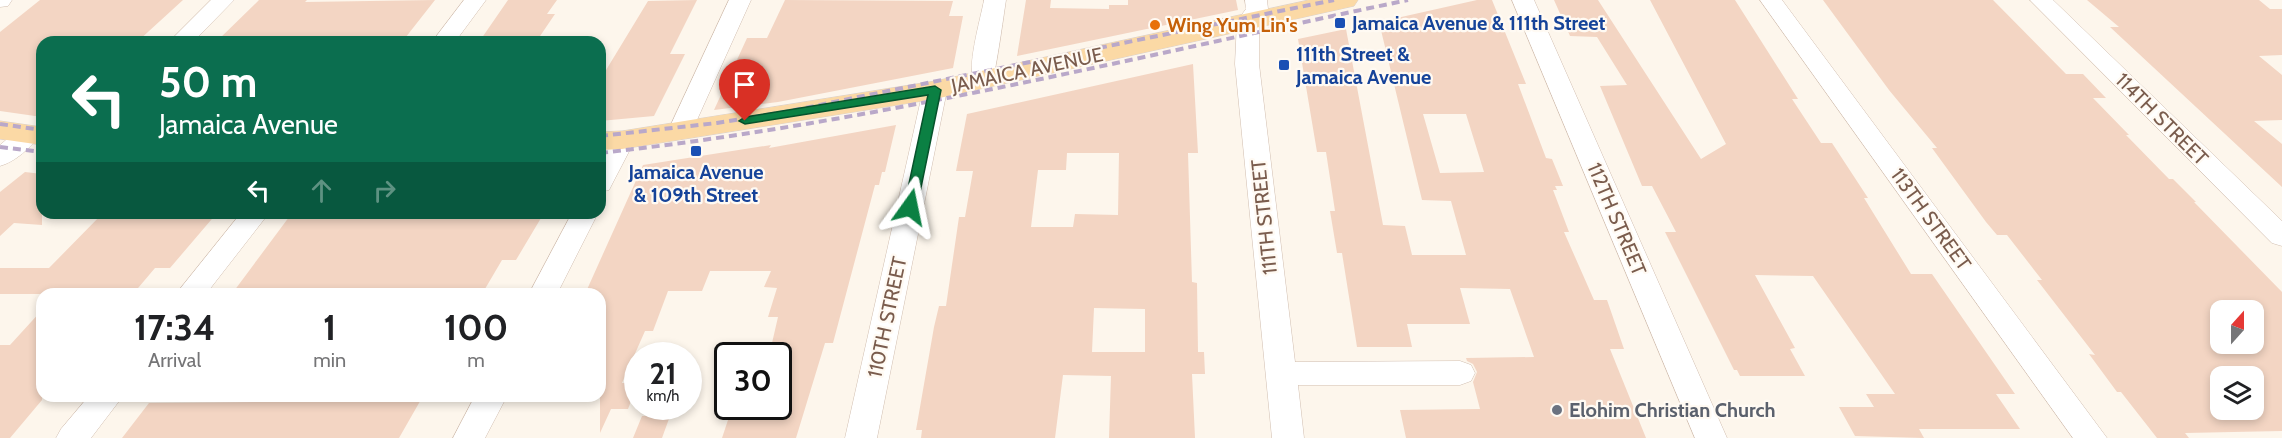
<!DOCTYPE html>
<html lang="en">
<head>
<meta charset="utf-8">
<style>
	body { margin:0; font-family:Cabin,sans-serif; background:#f2f2f2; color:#202124; height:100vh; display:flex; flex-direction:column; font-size:22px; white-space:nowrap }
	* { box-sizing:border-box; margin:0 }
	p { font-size:20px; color:#757577 }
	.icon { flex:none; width:33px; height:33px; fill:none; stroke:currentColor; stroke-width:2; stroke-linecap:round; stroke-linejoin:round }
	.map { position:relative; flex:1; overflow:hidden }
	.side { position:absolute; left:36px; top:288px; width:570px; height:114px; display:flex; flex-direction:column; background:#fff; border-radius:18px; box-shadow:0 3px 9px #0003 }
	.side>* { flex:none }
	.hud { position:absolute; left:36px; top:36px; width:570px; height:183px; border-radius:18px; box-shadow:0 3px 9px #0003; background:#0b6e4f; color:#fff; overflow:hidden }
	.needle { width:39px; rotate:21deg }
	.buttons { position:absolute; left:2210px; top:300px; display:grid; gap:12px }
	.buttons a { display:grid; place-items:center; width:54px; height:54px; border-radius:12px; background:#fff; box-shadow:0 3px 9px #0003; font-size:30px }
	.speed { position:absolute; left:624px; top:342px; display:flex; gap:12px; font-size:30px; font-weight:700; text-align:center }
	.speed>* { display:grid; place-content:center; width:78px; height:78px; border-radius:50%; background:#fff; box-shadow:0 3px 9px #0003; line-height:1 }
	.speed small { font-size:15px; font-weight:400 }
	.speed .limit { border:3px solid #111; border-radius:9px; background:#fff; color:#111 }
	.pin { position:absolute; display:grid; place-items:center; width:51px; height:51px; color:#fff; margin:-62px -26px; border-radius:50% 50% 50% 0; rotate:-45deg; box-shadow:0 0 6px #0007 }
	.pin .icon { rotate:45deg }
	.me { position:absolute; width:66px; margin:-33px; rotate:12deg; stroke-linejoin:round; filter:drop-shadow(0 0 4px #0008) }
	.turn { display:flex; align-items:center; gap:21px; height:126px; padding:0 24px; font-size:27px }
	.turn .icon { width:78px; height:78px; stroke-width:2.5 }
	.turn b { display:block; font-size:42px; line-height:51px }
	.lanes { display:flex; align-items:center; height:57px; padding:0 24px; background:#0003; justify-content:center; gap:30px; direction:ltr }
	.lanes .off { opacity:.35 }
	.eta { display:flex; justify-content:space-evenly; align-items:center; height:102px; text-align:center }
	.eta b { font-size:36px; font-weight:700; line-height:42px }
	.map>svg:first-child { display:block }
</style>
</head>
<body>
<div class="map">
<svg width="2282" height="438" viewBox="0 0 2282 438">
	<rect width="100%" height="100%" fill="#fdf6ec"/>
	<path fill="#f3d5c3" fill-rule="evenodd" d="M 40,0 L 183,0 L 137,42 L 42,42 L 42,117 L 0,111 L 0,32 Z
		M 259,0 L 307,0 L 305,2 L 435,0 L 402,42 L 216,42 Z
		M 508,0 L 557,0 L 547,14 L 555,14 L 536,42 L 479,42 Z
		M 697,0 L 670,54 L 685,54 L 654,116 L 600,121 L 600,80 L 648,1 Z
		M 785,0 L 953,1 L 949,16 L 963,16 L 953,68 L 778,102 L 714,110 L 747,38 L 767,38 Z
		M 1026,0 L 1051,0 L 1050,8 L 1109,9 L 1109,5 L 1128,5 L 1128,0 L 1236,0 L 1238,10 L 1017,56 Z
		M 1477,0 L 1492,0 L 1526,84 L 1518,84 L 1546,158 L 1552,159 L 1563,186 L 1555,186 L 1557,190 L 1553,190 L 1569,232 L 1564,232 L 1594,300 L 1607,300 L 1624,349 L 1610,349 L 1646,438 L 1406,438 L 1400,410 L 1480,409 L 1473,382 L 1477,372 L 1473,364 L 1467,361 L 1466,358 L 1534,357 L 1510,289 L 1460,288 L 1470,324 L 1407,324 L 1412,347 L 1357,347 L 1342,253 L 1337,253 L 1330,211 L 1335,211 L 1326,152 L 1317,152 L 1298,39 L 1346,29 L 1383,225 L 1405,226 L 1412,255 L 1466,255 L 1451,201 L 1422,200 L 1379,22 ZM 1423,114 L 1466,114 L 1484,172 L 1440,173 Z
		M 1554,0 L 1598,0 L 1701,159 L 1726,144 L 1650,0 L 1735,0 L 1798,99 L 1792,99 L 1821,143 L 1832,143 L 1868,198 L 1864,198 L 1911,274 L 1932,274 L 2015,394 L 1996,394 L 2020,429 L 1919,429 L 1924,438 L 1855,436 L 1839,407 L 1874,407 L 1866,394 L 1895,394 L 1813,276 L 1755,275 L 1795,348 L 1790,349 L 1805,376 L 1740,376 L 1737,370 L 1734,370 L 1665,232 L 1676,232 L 1652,186 L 1642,186 L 1600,86 L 1627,85 L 1597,37 L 1570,36 Z
		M 1823,0 L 1993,0 L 2066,74 L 2083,74 L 2106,98 L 2093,98 L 2129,135 L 2126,135 L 2169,179 L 2173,179 L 2196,202 L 2194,202 L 2282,292 L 2282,431 L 2185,433 L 2189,438 L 2157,438 L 2121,392 L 2117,392 L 2089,354 L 2095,355 L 2037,280 L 2042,280 L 2007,235 L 1997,235 L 1986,222 L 1932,148 L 1937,148 L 1889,90 ZM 2220,310 L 2253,310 L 2253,344 L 2220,344 ZM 2220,376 L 2253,376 L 2253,410 L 2220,410 Z
		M 2087,0 L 2259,0 L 2270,9 L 2282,9 L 2282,55 L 2259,56 L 2282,75 L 2282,120 L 2254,121 L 2282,144 L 2282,187 L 2110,27 L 2119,27 Z
		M 1193,64 L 1198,153 L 1188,153 L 1192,282 L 1197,283 L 1198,352 L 1204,352 L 1205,374 L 1192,374 L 1195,438 L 1109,438 L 1111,376 L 1063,375 L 1055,438 L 921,438 L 922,430 L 916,430 L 934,327 L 939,306 L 946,306 L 959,217 L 965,217 L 973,171 L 956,171 L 967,114 ZM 1067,153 L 1119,153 L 1118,215 L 1075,214 L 1073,227 L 1031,227 L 1038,170 L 1066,170 ZM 1094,308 L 1145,309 L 1145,352 L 1092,352 Z
		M 896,125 L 885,172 L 882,172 L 879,185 L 875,185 L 833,343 L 825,343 L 796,438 L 722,438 L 731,411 L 778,411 L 778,356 L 769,356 L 778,317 L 768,317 L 777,288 L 764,287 L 771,271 L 710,271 L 702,291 L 668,291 L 653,331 L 645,331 L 622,383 L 638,383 L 628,409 L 611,409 L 600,433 L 600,294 L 585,294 L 643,165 L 771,145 L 769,148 Z
		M 25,172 L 42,174 L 42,225 L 14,223 L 0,236 L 0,192 Z
		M 103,213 L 217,213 L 170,268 L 155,268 L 133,294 L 0,294 L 0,268 L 49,268 Z
		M 292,213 L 544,213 L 516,260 L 502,260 L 482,294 L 240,294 L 242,292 L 234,291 Z
		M 42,310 L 42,400 L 10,438 L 0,438 L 0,345 L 10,345 Z
		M 362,396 L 423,396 L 399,438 L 122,438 L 149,403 L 358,401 Z
		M 642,416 L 670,416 L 662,438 L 633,438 Z"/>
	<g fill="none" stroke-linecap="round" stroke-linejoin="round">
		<defs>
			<path id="minor" d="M 0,0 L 12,0 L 8,6 L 0,7 Z
				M 211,0 L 234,0 L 193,42 L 169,42 Z
				M 464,0 L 486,0 L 455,42 L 432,42 Z
				M 729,0 L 751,0 L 692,131 L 689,136 L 680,138 L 671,136 L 668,131 Z
				M 984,0 L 1006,0 C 1004,13 995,79 991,85 L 983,87 L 975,85 C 965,70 981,18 984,0 Z
				M 1245,0 L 1267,0 L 1268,9 L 1259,21 L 1259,64 L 1295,362 L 1460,361 L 1471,365 L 1475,373 L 1471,381 L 1460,385 L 1298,385 L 1304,438 L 1272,438 L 1235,64 L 1237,21 L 1246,9 Z
				M 1512,0 L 1534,0 L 1727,438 L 1695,438 Z
				M 1760,0 L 1782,0 L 2107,438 L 2073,438 Z
				M 2030,0 L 2053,0 L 2282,221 L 2282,246 L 2272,243 Z
				M 935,83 L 943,85 L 947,90 L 877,438 L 845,438 L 923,90 L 927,85 Z
				M 28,126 L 37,129 L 40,134 C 32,147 15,162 0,166 L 0,145 L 19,129 Z
				M 622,132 L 631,135 L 635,140 L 609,190 L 600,192 L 600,158 L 613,135 Z
				M 241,213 L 269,213 L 206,294 L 176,294 Z
				M 572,213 L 598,213 L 557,294 L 529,294 Z
				M 89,396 L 123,396 L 91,438 L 56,438 L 61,429 Z
				M 475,396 L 507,396 L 485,438 L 453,438 Z"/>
			<path id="major" d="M 1309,0 L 1358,0 L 1354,6 L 1345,8 L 935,99 L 622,149 L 600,150 L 600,132 L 622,131 L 935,81 Z
				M 0,121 L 42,127 L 42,145 L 0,139 Z"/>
		</defs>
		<use href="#minor" stroke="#d1beb0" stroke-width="1"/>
		<use href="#major" stroke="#dad1cd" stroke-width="1"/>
		<use href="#minor" fill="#fff" fill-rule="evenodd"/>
		<use href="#major" fill="#fbd9a5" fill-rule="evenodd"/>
		<path stroke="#b9a8c9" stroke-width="4" stroke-dasharray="8 5" stroke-linecap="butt" d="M 0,124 L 42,130
			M 600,136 L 717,123 L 785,112 L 1334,0
			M 0,147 L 42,152
			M 600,153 C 873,123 1140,56 1408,0"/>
	</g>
	<path fill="#0b8043" stroke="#07532c" stroke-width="1.5" d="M 935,86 L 941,90 L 917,207 L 910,211 L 904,207 L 928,95 L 745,124 L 739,121 L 745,117 Z"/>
	<g fill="#1a4fb4" stroke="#fffaf3" stroke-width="2">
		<rect x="1334" y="17" width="12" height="12" rx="3"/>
		<rect x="1278" y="59" width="12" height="12" rx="3"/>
		<rect x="690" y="145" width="12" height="12" rx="3"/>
	</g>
	<circle fill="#e8710a" stroke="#fffaf3" stroke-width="2" cx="1155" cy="25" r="6"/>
	<circle fill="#6b7280" stroke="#fffaf3" stroke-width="2" cx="1557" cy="410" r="6"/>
	<g text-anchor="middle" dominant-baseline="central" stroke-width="4.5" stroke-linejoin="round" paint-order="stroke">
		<g font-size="20" font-weight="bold" fill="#164399" stroke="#fffaf3" text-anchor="start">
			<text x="1352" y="23">Jamaica Avenue &amp; 111th Street</text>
			<text x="1296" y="54">111th Street &amp;<tspan x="1296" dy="23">Jamaica Avenue</tspan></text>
			<text x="696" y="172" text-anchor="middle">Jamaica Avenue<tspan x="696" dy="23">&amp; 109th Street</tspan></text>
		</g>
		<g font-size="20" font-weight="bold" fill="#c56008" stroke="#fffaf3" text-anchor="start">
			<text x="1167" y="25">Wing Yum Lin's</text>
		</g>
		<g font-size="20" fill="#7a5c4d" stroke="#fffaf3">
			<text transform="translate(1027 70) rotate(-12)">JAMAICA AVENUE</text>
			<text transform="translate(2162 119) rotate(45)">114TH STREET</text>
			<text transform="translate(1264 217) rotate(-96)">111TH STREET</text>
			<text transform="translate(1617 219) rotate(67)">112TH STREET</text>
			<text transform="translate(1931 219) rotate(54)">113TH STREET</text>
			<text transform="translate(887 317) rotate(-78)">110TH STREET</text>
		</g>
		<g font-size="20" font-weight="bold" fill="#5b616d" stroke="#fffaf3" text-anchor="start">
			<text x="1569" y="410">Elohim Christian Church</text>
		</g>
	</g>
</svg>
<div class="buttons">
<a><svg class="needle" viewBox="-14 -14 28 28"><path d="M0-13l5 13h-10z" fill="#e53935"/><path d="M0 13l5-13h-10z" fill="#757577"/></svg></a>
<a><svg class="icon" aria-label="layers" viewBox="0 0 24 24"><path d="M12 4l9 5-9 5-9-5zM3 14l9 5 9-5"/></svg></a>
</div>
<div class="speed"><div>21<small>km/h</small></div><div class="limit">30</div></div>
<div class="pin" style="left:745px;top:121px;background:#d93025"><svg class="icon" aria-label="arrive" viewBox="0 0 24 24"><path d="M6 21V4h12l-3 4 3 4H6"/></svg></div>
<svg class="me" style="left:910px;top:207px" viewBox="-20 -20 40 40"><path d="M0-17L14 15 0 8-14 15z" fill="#0b8043" stroke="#fff" stroke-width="4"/></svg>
<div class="hud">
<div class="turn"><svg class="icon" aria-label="left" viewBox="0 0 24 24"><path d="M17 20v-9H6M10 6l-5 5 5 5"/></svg><div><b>50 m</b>Jamaica Avenue</div></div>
<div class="lanes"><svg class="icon" aria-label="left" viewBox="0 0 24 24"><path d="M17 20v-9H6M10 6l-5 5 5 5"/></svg><svg class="icon off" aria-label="ahead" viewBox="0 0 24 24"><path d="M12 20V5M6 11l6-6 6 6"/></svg><svg class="icon off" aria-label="right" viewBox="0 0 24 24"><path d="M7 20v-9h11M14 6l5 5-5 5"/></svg></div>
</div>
<section class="side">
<div class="eta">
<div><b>17:34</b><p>Arrival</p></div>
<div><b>1</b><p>min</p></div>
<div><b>100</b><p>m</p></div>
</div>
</section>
</div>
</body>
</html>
